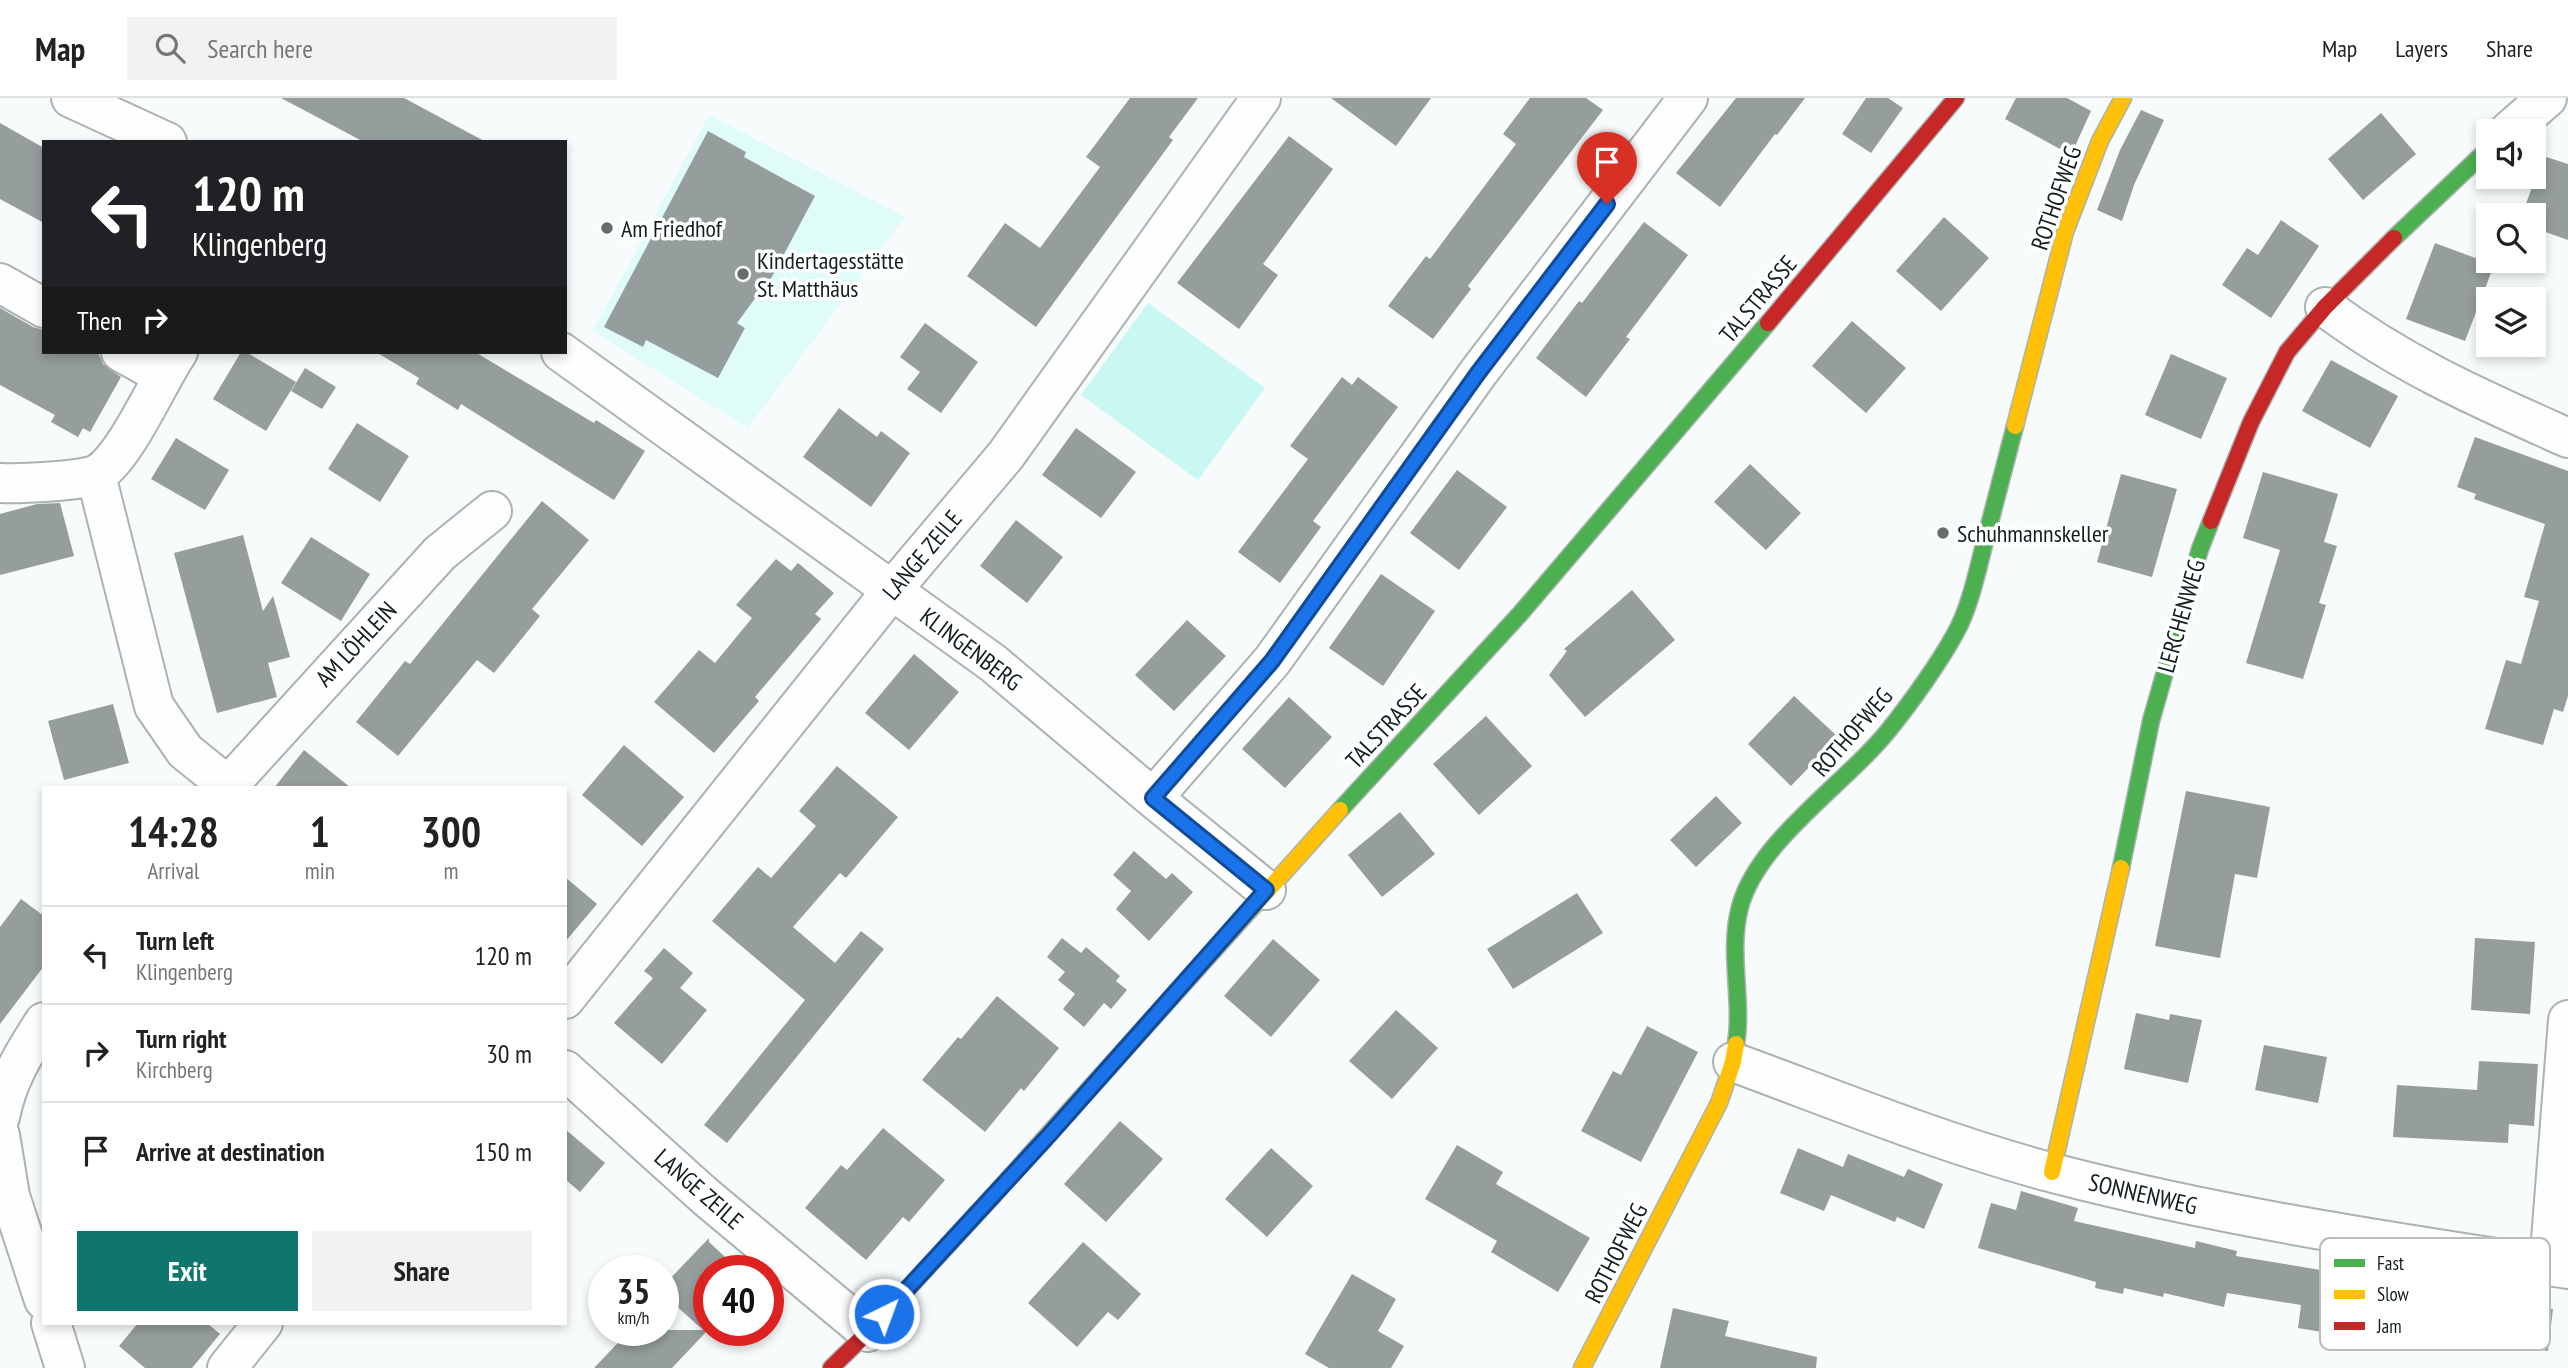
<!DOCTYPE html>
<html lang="en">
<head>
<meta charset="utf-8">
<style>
	body { margin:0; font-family:"PT Sans Narrow",sans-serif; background:#f2f2f2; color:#222; height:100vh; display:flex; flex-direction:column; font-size:26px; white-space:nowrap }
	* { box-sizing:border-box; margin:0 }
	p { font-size:23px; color:#767676 }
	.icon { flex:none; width:38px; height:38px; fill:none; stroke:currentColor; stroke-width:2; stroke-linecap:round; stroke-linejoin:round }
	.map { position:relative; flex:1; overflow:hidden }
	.sheet { position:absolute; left:42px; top:688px; width:525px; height:539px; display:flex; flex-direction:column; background:#fff; border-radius:0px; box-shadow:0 4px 10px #0003 }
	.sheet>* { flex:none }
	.hud { position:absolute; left:42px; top:42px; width:525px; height:214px; border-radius:0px; box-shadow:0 4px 10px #0003; background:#202124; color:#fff; overflow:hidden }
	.fabs { position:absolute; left:2476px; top:21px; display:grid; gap:14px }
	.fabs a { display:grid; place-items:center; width:70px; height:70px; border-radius:0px; background:#fff; box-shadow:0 4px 10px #0003; font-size:35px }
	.speed { position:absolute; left:588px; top:1157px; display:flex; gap:14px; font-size:35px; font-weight:700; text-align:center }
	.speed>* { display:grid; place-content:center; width:91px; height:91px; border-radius:50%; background:#fff; box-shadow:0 4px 10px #0003; line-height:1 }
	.speed small { font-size:18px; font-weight:400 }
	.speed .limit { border:10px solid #d22; background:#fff; color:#111 }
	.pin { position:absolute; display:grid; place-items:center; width:60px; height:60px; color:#fff; margin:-72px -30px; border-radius:50% 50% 50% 0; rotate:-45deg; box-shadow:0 0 7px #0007 }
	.pin .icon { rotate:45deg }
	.me { position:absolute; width:77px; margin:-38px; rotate:42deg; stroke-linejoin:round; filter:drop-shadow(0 0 5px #0008) }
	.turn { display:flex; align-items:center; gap:24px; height:147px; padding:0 35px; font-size:32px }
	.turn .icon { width:91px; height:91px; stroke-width:2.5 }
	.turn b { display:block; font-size:49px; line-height:60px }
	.then { display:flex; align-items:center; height:66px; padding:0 35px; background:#0003; gap:14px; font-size:26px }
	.eta { display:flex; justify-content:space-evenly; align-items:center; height:119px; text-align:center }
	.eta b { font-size:42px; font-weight:700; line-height:49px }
	.button { display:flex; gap:14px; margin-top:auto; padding:14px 35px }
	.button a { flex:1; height:80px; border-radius:0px; background:#0f766e; color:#fff; font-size:28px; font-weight:700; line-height:80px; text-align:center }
	.button a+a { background:#f2f2f2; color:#222 }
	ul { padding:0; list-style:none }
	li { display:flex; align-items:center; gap:21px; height:98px; padding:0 35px; border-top:2px solid #e0e0e0 }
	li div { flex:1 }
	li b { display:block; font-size:26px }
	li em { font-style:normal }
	header { display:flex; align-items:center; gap:42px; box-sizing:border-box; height:98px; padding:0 35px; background:#fff; border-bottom:2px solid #e0e0e0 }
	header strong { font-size:33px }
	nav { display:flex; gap:38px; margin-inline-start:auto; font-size:24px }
	.search { width:490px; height:63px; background:#f2f2f2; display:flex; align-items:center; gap:18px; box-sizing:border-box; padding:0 24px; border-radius:0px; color:#767676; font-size:26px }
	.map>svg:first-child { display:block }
</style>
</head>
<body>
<header>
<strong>Map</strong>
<div class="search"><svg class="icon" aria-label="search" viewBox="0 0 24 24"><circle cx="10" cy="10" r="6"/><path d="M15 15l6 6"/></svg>Search here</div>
<nav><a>Map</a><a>Layers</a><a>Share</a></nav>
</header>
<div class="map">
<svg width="2568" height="1270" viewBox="0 0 2568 1270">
	<rect width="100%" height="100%" fill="#f7fbfb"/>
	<path fill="#dffcf9" d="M 709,17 L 905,119 L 748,330 L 593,233 Z"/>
	<path fill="#c9f7f2" d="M 1148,205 L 1265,290 L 1198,382 L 1081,297 Z"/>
	<path fill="#959e9d" d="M 281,0 L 404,0 L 486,44 L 364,44 Z
		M 1130,0 L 1198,0 L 1169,39 L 1173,42 L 1036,229 L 967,178 L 1005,125 L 1040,150 L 1100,69 L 1086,59 Z
		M 1331,0 L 1431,0 L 1396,48 Z
		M 1530,0 L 1586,0 L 1603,12 L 1468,188 L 1471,191 L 1433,241 L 1388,208 L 1426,158 L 1430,161 L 1516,46 L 1503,36 Z
		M 1736,0 L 1805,0 L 1777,37 L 1775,36 L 1720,109 L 1676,75 Z
		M 1866,0 L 1888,0 L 1903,10 L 1871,55 L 1842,36 Z
		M 2016,0 L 2067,0 L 2091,13 L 2071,57 L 2005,21 Z
		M 2141,12 L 2164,22 L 2134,87 L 2122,123 L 2097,112 L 2120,52 Z
		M 2381,15 L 2416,56 L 2363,102 L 2328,61 Z
		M 0,25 L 44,50 L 44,125 L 0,101 Z
		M 708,33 L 746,54 L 744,59 L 815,98 L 767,188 L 765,187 L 737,225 L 745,230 L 718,280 L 646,242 L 643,249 L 604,229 Z
		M 1289,38 L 1333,71 L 1263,166 L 1278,177 L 1239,231 L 1177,185 Z
		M 2543,58 L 2568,66 L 2568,142 L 2534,130 L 2534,117 L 2522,117 Z
		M 1944,119 L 1989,160 L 1941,213 L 1896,173 Z
		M 2281,122 L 2319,148 L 2271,220 L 2222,187 L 2247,150 L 2258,157 Z
		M 1644,124 L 1688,157 L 1626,239 L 1630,241 L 1586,299 L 1536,260 L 1579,203 L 1582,205 Z
		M 2435,145 L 2494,167 L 2465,243 L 2406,221 Z
		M 0,210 L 33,229 L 44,232 L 44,254 L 98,254 L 103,266 L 121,279 L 90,334 L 83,330 L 78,339 L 51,324 L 55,317 L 0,287 Z
		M 1852,223 L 1906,270 L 1866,315 L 1812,268 Z
		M 925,225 L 978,264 L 941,315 L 907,291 L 920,274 L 900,259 Z
		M 241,254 L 246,254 L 296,284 L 266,333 L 213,301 Z
		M 376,254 L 475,254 L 594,325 L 596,322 L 645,353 L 614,402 L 461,306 L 458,312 L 416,286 L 419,280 Z
		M 2171,256 L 2227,280 L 2201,341 L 2145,317 Z
		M 2331,262 L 2398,298 L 2370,350 L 2302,313 Z
		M 305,270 L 336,289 L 322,311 L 291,293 Z
		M 1342,279 L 1352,287 L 1358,279 L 1398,309 L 1313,423 L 1321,429 L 1280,485 L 1238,454 L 1308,361 L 1290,348 Z
		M 839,310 L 877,339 L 881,333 L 910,355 L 871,409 L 803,359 Z
		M 357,325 L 409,358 L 380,404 L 328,371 Z
		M 1076,330 L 1136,374 L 1101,420 L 1042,377 Z
		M 2475,339 L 2568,373 L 2568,598 L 2563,614 L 2554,611 L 2543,647 L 2485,631 L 2506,562 L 2521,566 L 2539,503 L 2524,499 L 2545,426 L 2474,401 L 2476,396 L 2457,389 Z
		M 176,340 L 229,372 L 205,412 L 151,381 Z
		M 1750,366 L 1801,415 L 1766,452 L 1714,404 Z
		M 1457,372 L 1507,409 L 1459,472 L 1410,435 Z
		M 2263,374 L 2338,396 L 2324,444 L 2337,448 L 2319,505 L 2326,507 L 2303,581 L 2246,565 L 2280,452 L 2243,440 Z
		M 2121,376 L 2177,391 L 2152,479 L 2097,464 Z
		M 542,403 L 589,442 L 532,511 L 540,518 L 494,575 L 477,562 L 398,658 L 356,624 L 405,563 L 410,566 Z
		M 60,405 L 74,458 L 0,477 L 0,416 L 37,406 Z
		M 1016,422 L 1063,459 L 1027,505 L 980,468 Z
		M 243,437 L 263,513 L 273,498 L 290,559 L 268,565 L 277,599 L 217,615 L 174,455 Z
		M 311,439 L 370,476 L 341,523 L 281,485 Z
		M 776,461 L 791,473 L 798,465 L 834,495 L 815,516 L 821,521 L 755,599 L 759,603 L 714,655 L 654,604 L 699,552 L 715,565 L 752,520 L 736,507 Z
		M 1381,476 L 1435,513 L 1383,588 L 1329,550 Z
		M 1632,492 L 1675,542 L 1585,619 L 1549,577 L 1567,553 L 1564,551 Z
		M 1187,522 L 1226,558 L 1174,613 L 1135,577 Z
		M 914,556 L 959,594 L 909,652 L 865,615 Z
		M 1794,598 L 1838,639 L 1791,688 L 1748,646 Z
		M 1289,599 L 1332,639 L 1285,690 L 1242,651 Z
		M 113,606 L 129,665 L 64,682 L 48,623 Z
		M 1486,618 L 1532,668 L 1479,717 L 1433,666 Z
		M 624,647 L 684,699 L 642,748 L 582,697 Z
		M 304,652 L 351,690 L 274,690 Z
		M 837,668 L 898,719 L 846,780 L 840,775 L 793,829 L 835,865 L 861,833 L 884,851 L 727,1045 L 704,1027 L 805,902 L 712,823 L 758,769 L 771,780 L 816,728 L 799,713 Z
		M 2186,693 L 2270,709 L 2257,780 L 2235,776 L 2220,860 L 2155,848 Z
		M 1716,698 L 1742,725 L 1696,769 L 1670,742 Z
		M 1400,714 L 1435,756 L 1382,799 L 1348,757 Z
		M 1134,753 L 1166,781 L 1172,775 L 1193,794 L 1149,843 L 1116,811 L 1131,793 L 1113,777 Z
		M 565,779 L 597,806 L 565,844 Z
		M 1577,795 L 1603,835 L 1513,891 L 1487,851 Z
		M 21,801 L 44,818 L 44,868 L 0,926 L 0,829 Z
		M 1062,840 L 1081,855 L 1086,849 L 1120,878 L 1116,883 L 1127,892 L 1111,911 L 1104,905 L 1084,929 L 1063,911 L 1075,896 L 1058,882 L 1065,874 L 1047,859 Z
		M 2475,840 L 2535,844 L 2530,916 L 2471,912 Z
		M 1273,841 L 1320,882 L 1271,939 L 1224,898 Z
		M 664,850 L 693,875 L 680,890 L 707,912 L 662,966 L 614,925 L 653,880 L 644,873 Z
		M 997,898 L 1059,950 L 1024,993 L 1021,990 L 985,1034 L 922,982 L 958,939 L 961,941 Z
		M 1396,912 L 1438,950 L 1392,1001 L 1349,963 Z
		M 2136,915 L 2169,922 L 2170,916 L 2202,922 L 2188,985 L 2124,971 Z
		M 1647,928 L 1698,954 L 1641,1064 L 1581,1033 L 1613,973 L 1621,977 Z
		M 2264,947 L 2327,959 L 2318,1005 L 2255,992 Z
		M 2479,963 L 2538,966 L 2534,1028 L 2509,1026 L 2508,1045 L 2393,1039 L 2397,987 L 2477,992 Z
		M 1120,1023 L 1163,1061 L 1106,1124 L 1064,1086 Z
		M 883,1030 L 945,1082 L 909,1124 L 903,1119 L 866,1162 L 805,1110 L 841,1067 L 847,1072 Z
		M 565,1031 L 605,1065 L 580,1094 L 565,1081 Z
		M 1457,1047 L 1503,1074 L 1496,1086 L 1590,1140 L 1558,1194 L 1491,1154 L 1497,1143 L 1425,1101 Z
		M 1271,1050 L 1313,1088 L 1267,1139 L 1225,1101 Z
		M 1798,1050 L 1843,1069 L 1848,1056 L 1904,1079 L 1908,1071 L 1943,1086 L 1924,1131 L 1897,1119 L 1895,1124 L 1831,1097 L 1824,1113 L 1780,1095 Z
		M 2021,1093 L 2078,1110 L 2074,1123 L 2195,1150 L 2196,1143 L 2237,1153 L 2236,1158 L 2387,1183 L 2379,1234 L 2354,1230 L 2352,1239 L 2298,1230 L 2301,1207 L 2227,1195 L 2224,1209 L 2164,1195 L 2163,1199 L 2124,1190 L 2123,1196 L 2095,1190 L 2096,1184 L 1978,1150 L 1991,1105 L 2016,1112 Z
		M 709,1140 L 709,1144 L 739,1172 L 709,1172 L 709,1237 L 706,1234 L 672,1270 L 594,1270 L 630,1232 L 703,1232 L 663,1196 L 663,1188 Z
		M 1083,1144 L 1141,1196 L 1118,1222 L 1108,1214 L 1077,1249 L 1028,1205 Z
		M 1352,1176 L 1396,1201 L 1378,1233 L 1404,1248 L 1391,1270 L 1329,1270 L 1305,1256 Z
		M 2496,1203 L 2553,1211 L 2548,1253 L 2490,1245 Z
		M 1673,1210 L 1729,1223 L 1725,1238 L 1817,1259 L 1816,1270 L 1660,1270 Z
		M 138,1225 L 207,1225 L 220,1236 L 192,1270 L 145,1270 L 119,1248 Z"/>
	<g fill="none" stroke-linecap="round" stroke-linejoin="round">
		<defs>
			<path id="street" d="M 71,0 L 167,44
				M 2509,33 L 2547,0
				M 0,185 L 44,210
				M 2325,209 C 2402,267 2481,301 2568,340
				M 121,254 L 162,277
				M 561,254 L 993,565 L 1153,700 L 1266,792
				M 96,377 L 154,608 L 185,653 L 227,687
				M 0,385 C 17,386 85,383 97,376 C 125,361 158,283 178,254
				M 226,690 L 440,455 L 492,413
				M 1153,700 L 1272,563 L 1478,275 L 1688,0
				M 565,901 L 892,492 L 1006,357 L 1261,0
				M 1733,964 C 1839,1003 1944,1046 2053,1075 C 2222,1119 2395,1145 2568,1171
				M 565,972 L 706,1099 L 868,1234
				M 0,1019 C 7,982 24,955 44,924
				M 0,1037 L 10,1098 L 44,1202
				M 2549,1168 L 2568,922
				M 51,1225 L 65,1270
				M 227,1270 L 263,1225"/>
			<path id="fast" d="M 2394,140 L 2488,51
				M 1340,712 L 1520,516 L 1768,225
				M 2121,770 L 2151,623 L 2200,451 L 2211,423
				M 1736,946 C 1743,902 1728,853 1740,809 C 1758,741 1849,684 1892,628 C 1912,603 1939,565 1955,536 C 1969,511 1976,479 1983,451 C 1994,410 2004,369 2015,328"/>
			<path id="slow" d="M 2015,328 L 2065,134 L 2100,43 L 2123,0
				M 2052,1074 L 2121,770
				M 992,1099 L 1340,712
				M 1582,1270 L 1719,1005 L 1733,964 L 1736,946"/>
			<path id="jam" d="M 1768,225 L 1956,0
				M 2211,423 L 2251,324 L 2287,254 L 2325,209 L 2394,140
				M 831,1270 L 868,1234 L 992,1099"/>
		</defs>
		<use href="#street" stroke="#aab3b2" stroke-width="42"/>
		<use href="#fast" stroke="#aab3b2" stroke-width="19"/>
		<use href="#slow" stroke="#aab3b2" stroke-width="19"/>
		<use href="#jam" stroke="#aab3b2" stroke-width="19"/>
		<use href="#street" stroke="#fefefe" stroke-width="38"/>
		<use href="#fast" stroke="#4caf50" stroke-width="16"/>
		<use href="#slow" stroke="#ffc107" stroke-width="16"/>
		<use href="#jam" stroke="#c62828" stroke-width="16"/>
	</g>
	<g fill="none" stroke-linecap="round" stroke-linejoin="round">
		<defs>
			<path id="route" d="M 884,1216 L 1050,1036 L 1266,792 L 1153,700 L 1272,563 L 1478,275 L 1607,106"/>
		</defs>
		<use href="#route" stroke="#114b97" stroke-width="18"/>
		<use href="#route" stroke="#1a73e8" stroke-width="12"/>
	</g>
	<g fill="#626d6c" stroke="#fff" stroke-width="2.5">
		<circle cx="607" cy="130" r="7"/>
		<circle cx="743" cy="176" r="7"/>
		<circle cx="1943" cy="435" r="7"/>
	</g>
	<g text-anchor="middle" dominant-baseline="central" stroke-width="7" stroke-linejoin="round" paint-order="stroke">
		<g font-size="24" fill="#11201f" stroke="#fff">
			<text transform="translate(2056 100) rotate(-71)">ROTHOFWEG</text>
			<text transform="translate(1758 201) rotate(-50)">TALSTRASSE</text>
			<text transform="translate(922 457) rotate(-50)">LANGE ZEILE</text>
			<text transform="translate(2181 518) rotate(-74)">LERCHENWEG</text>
			<text transform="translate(356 546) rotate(-47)">AM LÖHLEIN</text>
			<text transform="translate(971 551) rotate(37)">KLINGENBERG</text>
			<text transform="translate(1386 628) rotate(-47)">TALSTRASSE</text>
			<text transform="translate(1852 634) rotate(-49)">ROTHOFWEG</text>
			<text transform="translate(699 1091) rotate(41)">LANGE ZEILE</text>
			<text transform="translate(2143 1096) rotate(13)">SONNENWEG</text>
			<text transform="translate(1616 1155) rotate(-63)">ROTHOFWEG</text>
		</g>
		<g font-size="24" fill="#11201f" stroke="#fff" text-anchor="start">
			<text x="621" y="130">Am Friedhof</text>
			<text x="757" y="162">Kindertagesstätte<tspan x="757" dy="28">St. Matthäus</tspan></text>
			<text x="1957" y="435">Schuhmannskeller</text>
		</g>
	</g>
	<rect x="2320" y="1140" width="230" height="112" rx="10" fill="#fff" stroke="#b8bcbc" stroke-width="2"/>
	<rect x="2334" y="1161" width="31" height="8" fill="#4caf50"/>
	<rect x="2334" y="1192" width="31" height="9" fill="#ffc107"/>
	<rect x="2334" y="1224" width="31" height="8" fill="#c62828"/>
	<g font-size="19" fill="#11201f">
		<text x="2377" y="1172">Fast</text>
		<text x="2377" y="1203">Slow</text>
		<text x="2377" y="1235">Jam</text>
	</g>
</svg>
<div class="fabs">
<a><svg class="icon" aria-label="sound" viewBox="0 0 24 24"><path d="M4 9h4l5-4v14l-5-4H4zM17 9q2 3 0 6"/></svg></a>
<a><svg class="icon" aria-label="search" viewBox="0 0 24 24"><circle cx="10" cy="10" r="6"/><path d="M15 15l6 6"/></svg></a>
<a><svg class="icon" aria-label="layers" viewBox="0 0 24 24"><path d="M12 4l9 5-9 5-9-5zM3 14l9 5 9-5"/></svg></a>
</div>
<div class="speed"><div>35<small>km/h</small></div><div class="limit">40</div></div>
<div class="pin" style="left:1607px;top:106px;background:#d93025"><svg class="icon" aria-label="arrive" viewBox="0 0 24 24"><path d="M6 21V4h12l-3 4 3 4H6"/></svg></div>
<svg class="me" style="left:884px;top:1216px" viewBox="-20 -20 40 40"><circle r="17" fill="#1a73e8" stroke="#fff" stroke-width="3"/><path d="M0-11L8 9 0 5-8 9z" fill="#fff"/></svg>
<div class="hud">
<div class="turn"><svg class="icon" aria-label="left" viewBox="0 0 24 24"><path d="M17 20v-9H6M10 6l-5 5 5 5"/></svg><div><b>120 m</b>Klingenberg</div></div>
<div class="then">Then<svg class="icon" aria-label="right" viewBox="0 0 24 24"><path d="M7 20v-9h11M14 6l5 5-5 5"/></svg></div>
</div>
<section class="sheet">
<div class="eta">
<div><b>14:28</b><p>Arrival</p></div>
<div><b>1</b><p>min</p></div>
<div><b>300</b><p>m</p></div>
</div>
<ul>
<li><svg class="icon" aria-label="left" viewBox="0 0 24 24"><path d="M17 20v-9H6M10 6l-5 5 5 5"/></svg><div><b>Turn left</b><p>Klingenberg</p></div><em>120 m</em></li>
<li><svg class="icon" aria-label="right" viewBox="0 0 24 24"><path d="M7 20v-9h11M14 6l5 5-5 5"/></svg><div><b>Turn right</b><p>Kirchberg</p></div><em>30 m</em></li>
<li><svg class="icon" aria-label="arrive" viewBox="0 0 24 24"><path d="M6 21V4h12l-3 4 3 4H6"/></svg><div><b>Arrive at destination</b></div><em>150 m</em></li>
</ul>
<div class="button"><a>Exit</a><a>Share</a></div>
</section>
</div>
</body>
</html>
